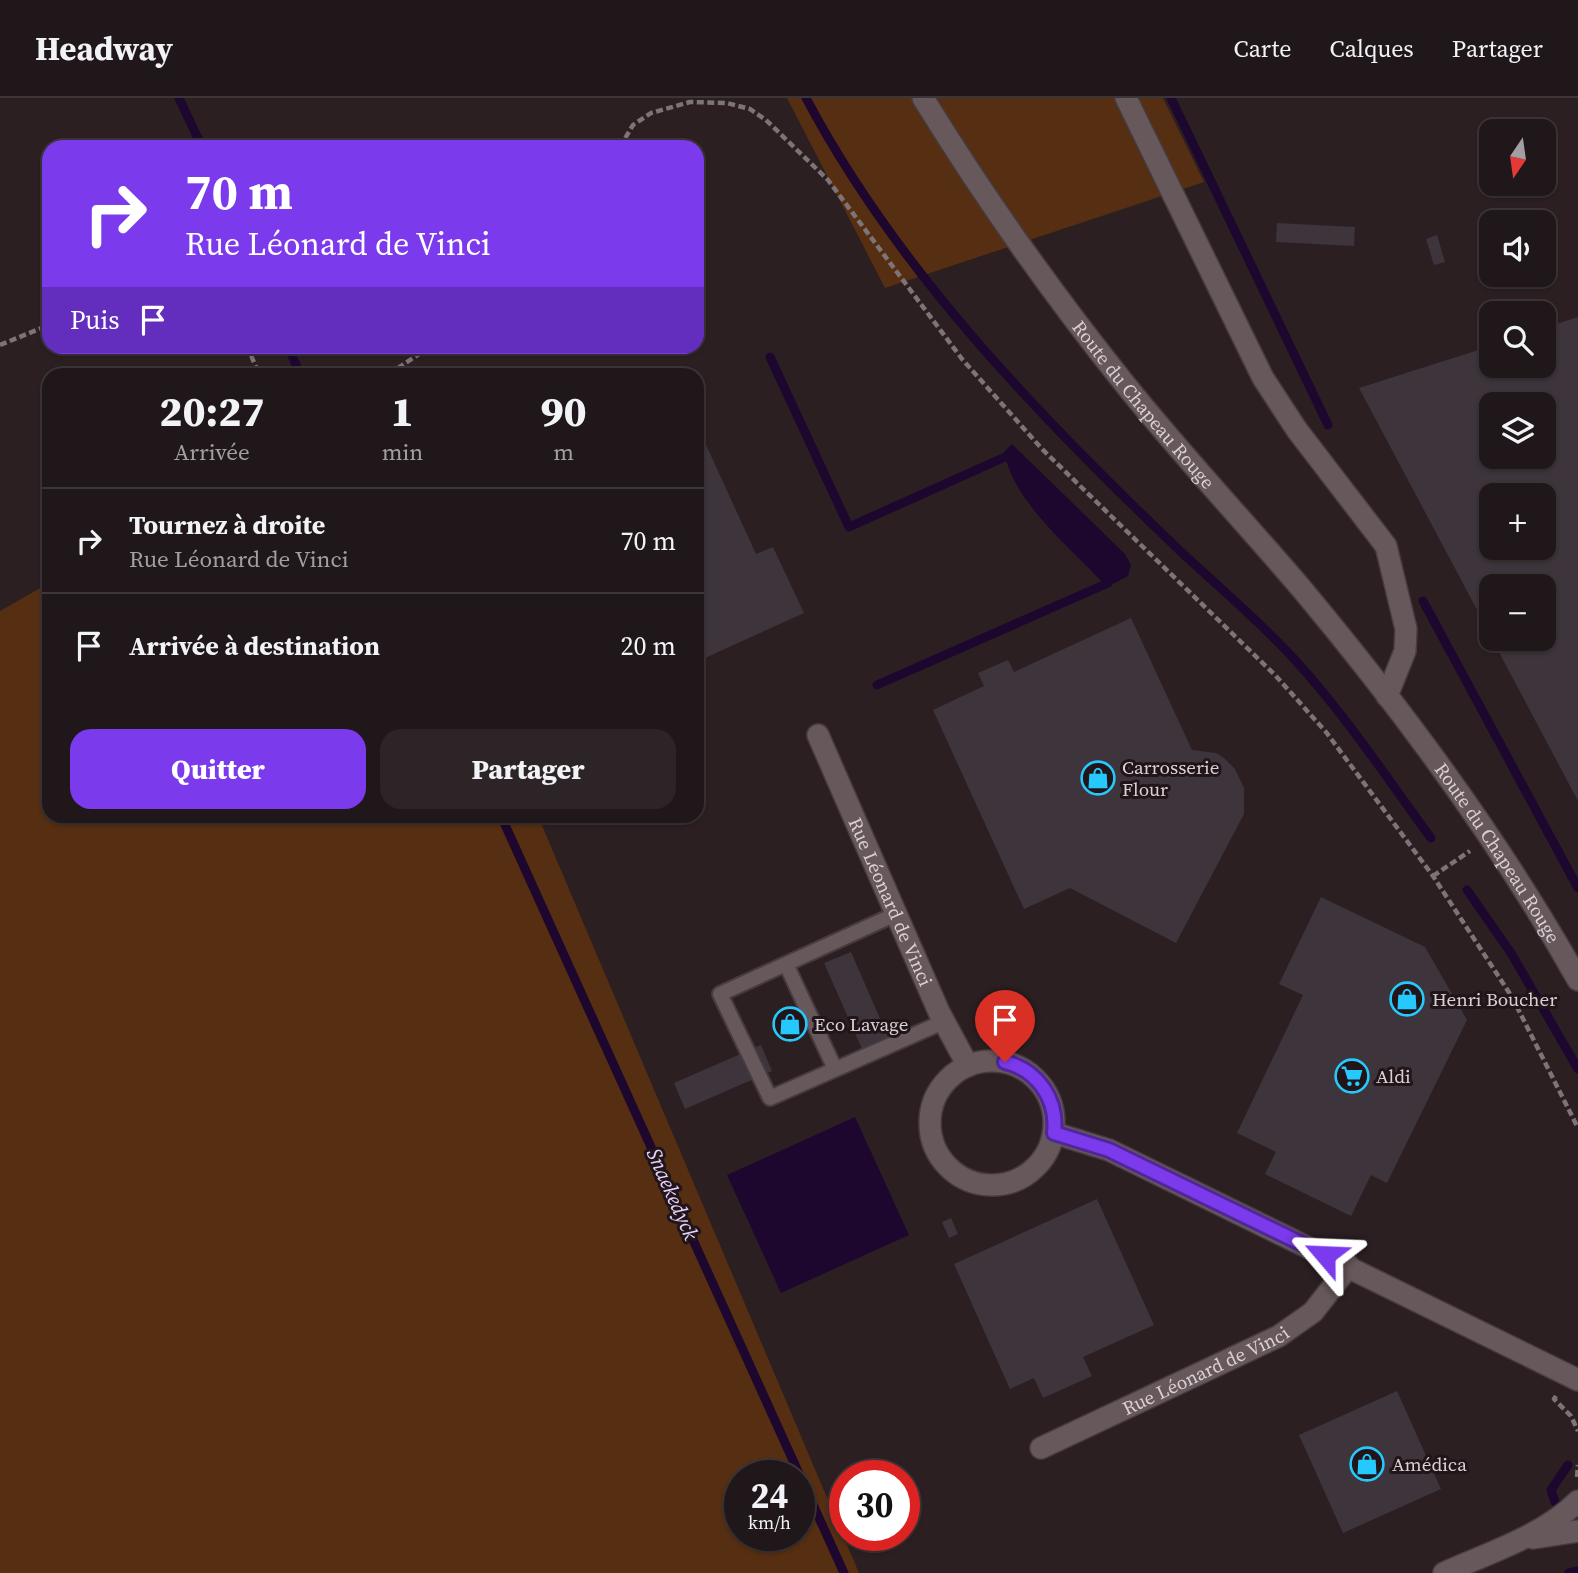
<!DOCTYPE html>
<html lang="fr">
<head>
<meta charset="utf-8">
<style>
	body { margin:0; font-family:"Source Serif 4",serif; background:#2d2427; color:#f1f3f6; height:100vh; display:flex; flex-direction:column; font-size:26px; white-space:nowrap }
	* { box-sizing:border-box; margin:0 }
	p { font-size:23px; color:#a29fa2 }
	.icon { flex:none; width:38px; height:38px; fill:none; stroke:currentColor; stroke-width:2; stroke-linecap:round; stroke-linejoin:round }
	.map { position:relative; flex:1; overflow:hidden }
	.sheet { position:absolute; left:42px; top:270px; width:662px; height:455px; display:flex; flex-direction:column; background:#20171a; border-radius:21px; box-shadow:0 2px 5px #0004,0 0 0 2px #3d3639 }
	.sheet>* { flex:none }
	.banner { position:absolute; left:42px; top:42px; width:662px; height:214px; border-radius:21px; box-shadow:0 2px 5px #0004,0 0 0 2px #3d3639; background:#7c3aed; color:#fff; overflow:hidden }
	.needle { width:46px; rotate:193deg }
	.controls { position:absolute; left:1479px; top:21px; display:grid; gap:14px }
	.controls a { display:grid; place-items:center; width:77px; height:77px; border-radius:14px; background:#20171a; box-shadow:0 2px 5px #0004,0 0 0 2px #3d3639; font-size:35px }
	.speed { position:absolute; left:724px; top:1362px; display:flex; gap:14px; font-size:35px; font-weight:700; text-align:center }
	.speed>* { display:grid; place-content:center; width:91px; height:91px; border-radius:50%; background:#20171a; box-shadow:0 2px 5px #0004,0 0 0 2px #3d3639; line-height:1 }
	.speed small { font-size:18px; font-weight:400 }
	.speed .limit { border:10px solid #d22; background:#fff; color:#111 }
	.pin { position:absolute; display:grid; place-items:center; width:60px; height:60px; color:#fff; margin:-72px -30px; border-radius:50% 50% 50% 0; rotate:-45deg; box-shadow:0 0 7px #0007 }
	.pin .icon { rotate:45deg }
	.me { position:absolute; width:77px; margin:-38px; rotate:296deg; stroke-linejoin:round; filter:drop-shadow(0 0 5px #0008) }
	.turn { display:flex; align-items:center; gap:24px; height:147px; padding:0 28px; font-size:32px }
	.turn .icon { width:91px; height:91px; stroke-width:2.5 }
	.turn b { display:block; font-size:49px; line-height:60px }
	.then { display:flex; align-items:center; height:66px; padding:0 28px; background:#0003; gap:14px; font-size:26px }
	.eta { display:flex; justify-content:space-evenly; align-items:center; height:119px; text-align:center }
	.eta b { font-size:42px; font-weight:800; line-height:49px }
	.primary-button { display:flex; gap:14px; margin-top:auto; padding:14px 28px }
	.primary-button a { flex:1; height:80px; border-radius:21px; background:#7c3aed; color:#fff; font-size:28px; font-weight:800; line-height:80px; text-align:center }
	.primary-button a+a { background:#2d2427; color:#f1f3f6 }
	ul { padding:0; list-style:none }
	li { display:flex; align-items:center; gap:21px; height:105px; padding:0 28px; border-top:2px solid #3d3639 }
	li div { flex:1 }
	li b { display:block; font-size:26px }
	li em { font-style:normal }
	header { display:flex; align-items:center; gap:42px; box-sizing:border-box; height:98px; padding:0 35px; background:#20171a; border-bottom:2px solid #3d3639 }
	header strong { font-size:33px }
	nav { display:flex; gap:38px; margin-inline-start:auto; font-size:24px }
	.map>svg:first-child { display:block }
</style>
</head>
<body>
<header>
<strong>Headway</strong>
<nav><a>Carte</a><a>Calques</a><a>Partager</a></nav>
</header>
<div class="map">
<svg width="1578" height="1475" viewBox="0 0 1578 1475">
	<rect width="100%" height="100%" fill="#2b1f22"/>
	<path fill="#562e11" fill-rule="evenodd" d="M 787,0 L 1163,0 L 1204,84 L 885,190 Z
		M 49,485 L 49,718 L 538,718 L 859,1475 L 0,1475 L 0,513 ZM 740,1377 L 800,1377 L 800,1437 L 740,1437 Z"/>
	<path fill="#1e072f" d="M 1012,346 L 1125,456 L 1131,467 L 1128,478 L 1113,486 L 1102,484 C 1068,447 1014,405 1004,354 Z
		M 855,1019 L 909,1137 L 781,1195 L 727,1077 Z"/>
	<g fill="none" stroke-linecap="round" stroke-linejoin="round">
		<path stroke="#1e072f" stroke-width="9" d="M 179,0 L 202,49
			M 806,0 C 897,172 1038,317 1177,450 C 1217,488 1260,523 1296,563 C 1346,618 1387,680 1431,740
			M 1171,0 L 1328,327
			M 288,248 L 300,276
			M 770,259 L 849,429 L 1005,359
			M 1423,503 L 1578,790
			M 877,587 L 1108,485
			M 501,718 L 844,1475
			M 1467,792 L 1511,855 L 1578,971
			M 1555,1404 L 1551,1392 L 1568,1367
			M 1569,1475 L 1578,1473"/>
	</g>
	<path fill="#3e343c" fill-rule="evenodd" d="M 1277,125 L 1355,129 L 1354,148 L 1276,144 Z
		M 1437,137 L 1445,164 L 1434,167 L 1426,141 Z
		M 1578,219 L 1578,703 L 1492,541 L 1544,541 L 1544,488 L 1491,488 L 1491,538 L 1359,290 L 1491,248 L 1491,268 L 1544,268 L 1544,230 ZM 1491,306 L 1544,306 L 1544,359 L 1491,359 ZM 1491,397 L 1544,397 L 1544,450 L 1491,450 Z
		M 696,325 L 756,456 L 773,449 L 804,515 L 696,564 Z
		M 1131,520 L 1192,652 L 1216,655 L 1224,660 L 1235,671 L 1244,690 L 1244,716 L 1176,845 L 1070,790 L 1024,811 L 933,612 L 984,588 L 978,575 L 1008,562 L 1014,574 Z
		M 1321,799 L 1425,849 L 1467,922 L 1387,1085 L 1371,1077 L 1351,1118 L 1265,1076 L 1276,1054 L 1237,1035 L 1303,897 L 1279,886 Z
		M 851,854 L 888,939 L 862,951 L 824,865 Z
		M 761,947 L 772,973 L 685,1011 L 674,985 Z
		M 1097,1101 L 1154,1227 L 1083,1259 L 1092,1278 L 1043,1300 L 1034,1280 L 1010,1291 L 954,1166 Z
		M 951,1120 L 958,1136 L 949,1140 L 942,1124 Z
		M 1397,1293 L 1441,1391 L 1343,1435 L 1299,1337 Z"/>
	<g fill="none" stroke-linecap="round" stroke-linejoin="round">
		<defs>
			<path id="service" d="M 896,816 L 720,896 L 770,1000 L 943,924
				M 786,866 L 835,971"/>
			<g id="minor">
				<path d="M 1126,0 L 1263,280 L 1297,332 L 1386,448 L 1406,531 L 1405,553 L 1387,598"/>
				<path id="s1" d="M 818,637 L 939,914 L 968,968"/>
				<circle cx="992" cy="1025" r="62"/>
				<path d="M 1054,1035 L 1109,1052 L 1578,1282"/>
				<path id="s2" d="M 1041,1350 L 1279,1238 L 1313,1214 L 1349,1168"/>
				<path d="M 1533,1440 L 1578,1433"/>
				<path d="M 1444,1475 C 1488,1455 1543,1438 1578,1403"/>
			</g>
			<g id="tertiary">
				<path id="s3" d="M 923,0 C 984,99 1051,194 1124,285 C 1180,355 1242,421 1301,490 C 1403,612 1500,743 1578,882"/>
			</g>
		</defs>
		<use href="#service" stroke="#463c40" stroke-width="18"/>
		<use href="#minor" stroke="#463c40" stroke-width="24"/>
		<use href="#tertiary" stroke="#463c40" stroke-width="24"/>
		<path stroke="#7e7477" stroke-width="4.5" stroke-dasharray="7 3.5" stroke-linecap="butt" d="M 620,49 L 633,27 L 651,15 L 690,4 L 727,5 L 750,11 L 766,22 L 828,82 L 962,261 L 1042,351 L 1275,577 L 1326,634 L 1433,778 L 1512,899 L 1578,1030
			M 0,247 L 49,227
			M 247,248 L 259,276
			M 389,276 L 431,248
			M 1433,778 L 1470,753
			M 1556,1298 L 1554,1301 L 1571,1318 L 1578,1333
			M 1577,1379 L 1578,1367"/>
		<use href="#service" stroke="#67585c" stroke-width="14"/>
		<use href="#minor" stroke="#67585c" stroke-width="21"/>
		<use href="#tertiary" stroke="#67585c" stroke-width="21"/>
	</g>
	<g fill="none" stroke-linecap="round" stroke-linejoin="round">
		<defs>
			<path id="route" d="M 1005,964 C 1038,972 1058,1002 1054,1035 L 1109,1052 L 1325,1157"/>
		</defs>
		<use href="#route" stroke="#51269a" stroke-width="18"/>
		<use href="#route" stroke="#7c3aed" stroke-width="12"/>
	</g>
	<defs>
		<symbol id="shop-ring" viewBox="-11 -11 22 22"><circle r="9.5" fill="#211519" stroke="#26c9fe" stroke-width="1.5"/><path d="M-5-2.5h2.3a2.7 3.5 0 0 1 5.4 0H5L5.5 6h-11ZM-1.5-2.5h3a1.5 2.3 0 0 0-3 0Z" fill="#26c9fe"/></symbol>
		<symbol id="supermarket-ring" viewBox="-11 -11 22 22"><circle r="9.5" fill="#211519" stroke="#26c9fe" stroke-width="1.5"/><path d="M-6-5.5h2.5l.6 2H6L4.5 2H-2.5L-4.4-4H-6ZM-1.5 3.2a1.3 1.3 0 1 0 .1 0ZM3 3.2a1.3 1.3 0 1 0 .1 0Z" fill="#26c9fe"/></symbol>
	</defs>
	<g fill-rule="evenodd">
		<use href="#shop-ring" x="1079" y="661" width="38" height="38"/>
		<use href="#shop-ring" x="1388" y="882" width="38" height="38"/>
		<use href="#shop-ring" x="771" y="907" width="38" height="38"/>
		<use href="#supermarket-ring" x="1333" y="959" width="38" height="38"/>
		<use href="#shop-ring" x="1348" y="1347" width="38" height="38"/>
	</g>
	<g text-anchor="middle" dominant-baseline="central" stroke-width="6" stroke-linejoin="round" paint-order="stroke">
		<g font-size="19" fill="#d9d0d3" stroke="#211519">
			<text stroke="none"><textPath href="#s3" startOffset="378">Route du Chapeau Rouge</textPath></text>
			<text stroke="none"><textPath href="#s3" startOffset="950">Route du Chapeau Rouge</textPath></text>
			<text stroke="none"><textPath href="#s1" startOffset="182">Rue Léonard de Vinci</textPath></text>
			<text stroke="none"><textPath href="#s2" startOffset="182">Rue Léonard de Vinci</textPath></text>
		</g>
		<g font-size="19" fill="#d9d0d3" stroke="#211519" text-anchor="start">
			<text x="1122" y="669">Carrosserie<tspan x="1122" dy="22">Flour</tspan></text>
			<text x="1432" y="901">Henri Boucher</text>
			<text x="814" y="926">Eco Lavage</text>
			<text x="1376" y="978">Aldi</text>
			<text x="1392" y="1366">Amédica</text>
		</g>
		<g font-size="21" font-style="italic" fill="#e6d1fd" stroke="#211519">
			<text transform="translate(673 1096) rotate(66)">Snaekedyck</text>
		</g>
	</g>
</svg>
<div class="controls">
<a><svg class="needle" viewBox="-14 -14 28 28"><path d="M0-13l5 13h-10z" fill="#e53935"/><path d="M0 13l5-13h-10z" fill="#a29fa2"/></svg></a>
<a><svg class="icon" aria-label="sound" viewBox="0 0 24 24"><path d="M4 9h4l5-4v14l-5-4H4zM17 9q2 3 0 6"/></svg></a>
<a><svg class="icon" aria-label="search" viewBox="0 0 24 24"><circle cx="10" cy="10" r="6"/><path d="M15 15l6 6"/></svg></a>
<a><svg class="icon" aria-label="layers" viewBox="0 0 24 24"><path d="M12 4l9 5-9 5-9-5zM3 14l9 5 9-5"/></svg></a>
<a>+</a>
<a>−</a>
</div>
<div class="speed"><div>24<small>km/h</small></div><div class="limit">30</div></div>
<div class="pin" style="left:1005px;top:964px;background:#d93025"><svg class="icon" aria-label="arrive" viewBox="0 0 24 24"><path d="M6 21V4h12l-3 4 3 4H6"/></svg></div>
<svg class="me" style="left:1325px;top:1157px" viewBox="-20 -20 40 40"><path d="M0-17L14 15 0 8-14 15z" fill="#7c3aed" stroke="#fff" stroke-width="4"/></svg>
<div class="banner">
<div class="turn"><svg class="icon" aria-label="right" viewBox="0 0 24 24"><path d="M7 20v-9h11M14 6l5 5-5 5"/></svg><div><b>70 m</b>Rue Léonard de Vinci</div></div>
<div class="then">Puis<svg class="icon" aria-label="arrive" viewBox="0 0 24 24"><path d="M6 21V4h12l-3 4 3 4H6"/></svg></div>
</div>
<section class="sheet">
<div class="eta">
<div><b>20:27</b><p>Arrivée</p></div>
<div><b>1</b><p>min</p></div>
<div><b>90</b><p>m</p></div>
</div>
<ul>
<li><svg class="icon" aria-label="right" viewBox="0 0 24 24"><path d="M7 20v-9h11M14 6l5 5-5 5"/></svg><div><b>Tournez à droite</b><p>Rue Léonard de Vinci</p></div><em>70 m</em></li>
<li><svg class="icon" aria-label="arrive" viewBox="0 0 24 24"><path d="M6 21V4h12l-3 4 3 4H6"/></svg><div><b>Arrivée à destination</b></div><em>20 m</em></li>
</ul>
<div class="primary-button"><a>Quitter</a><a>Partager</a></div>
</section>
</div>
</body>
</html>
